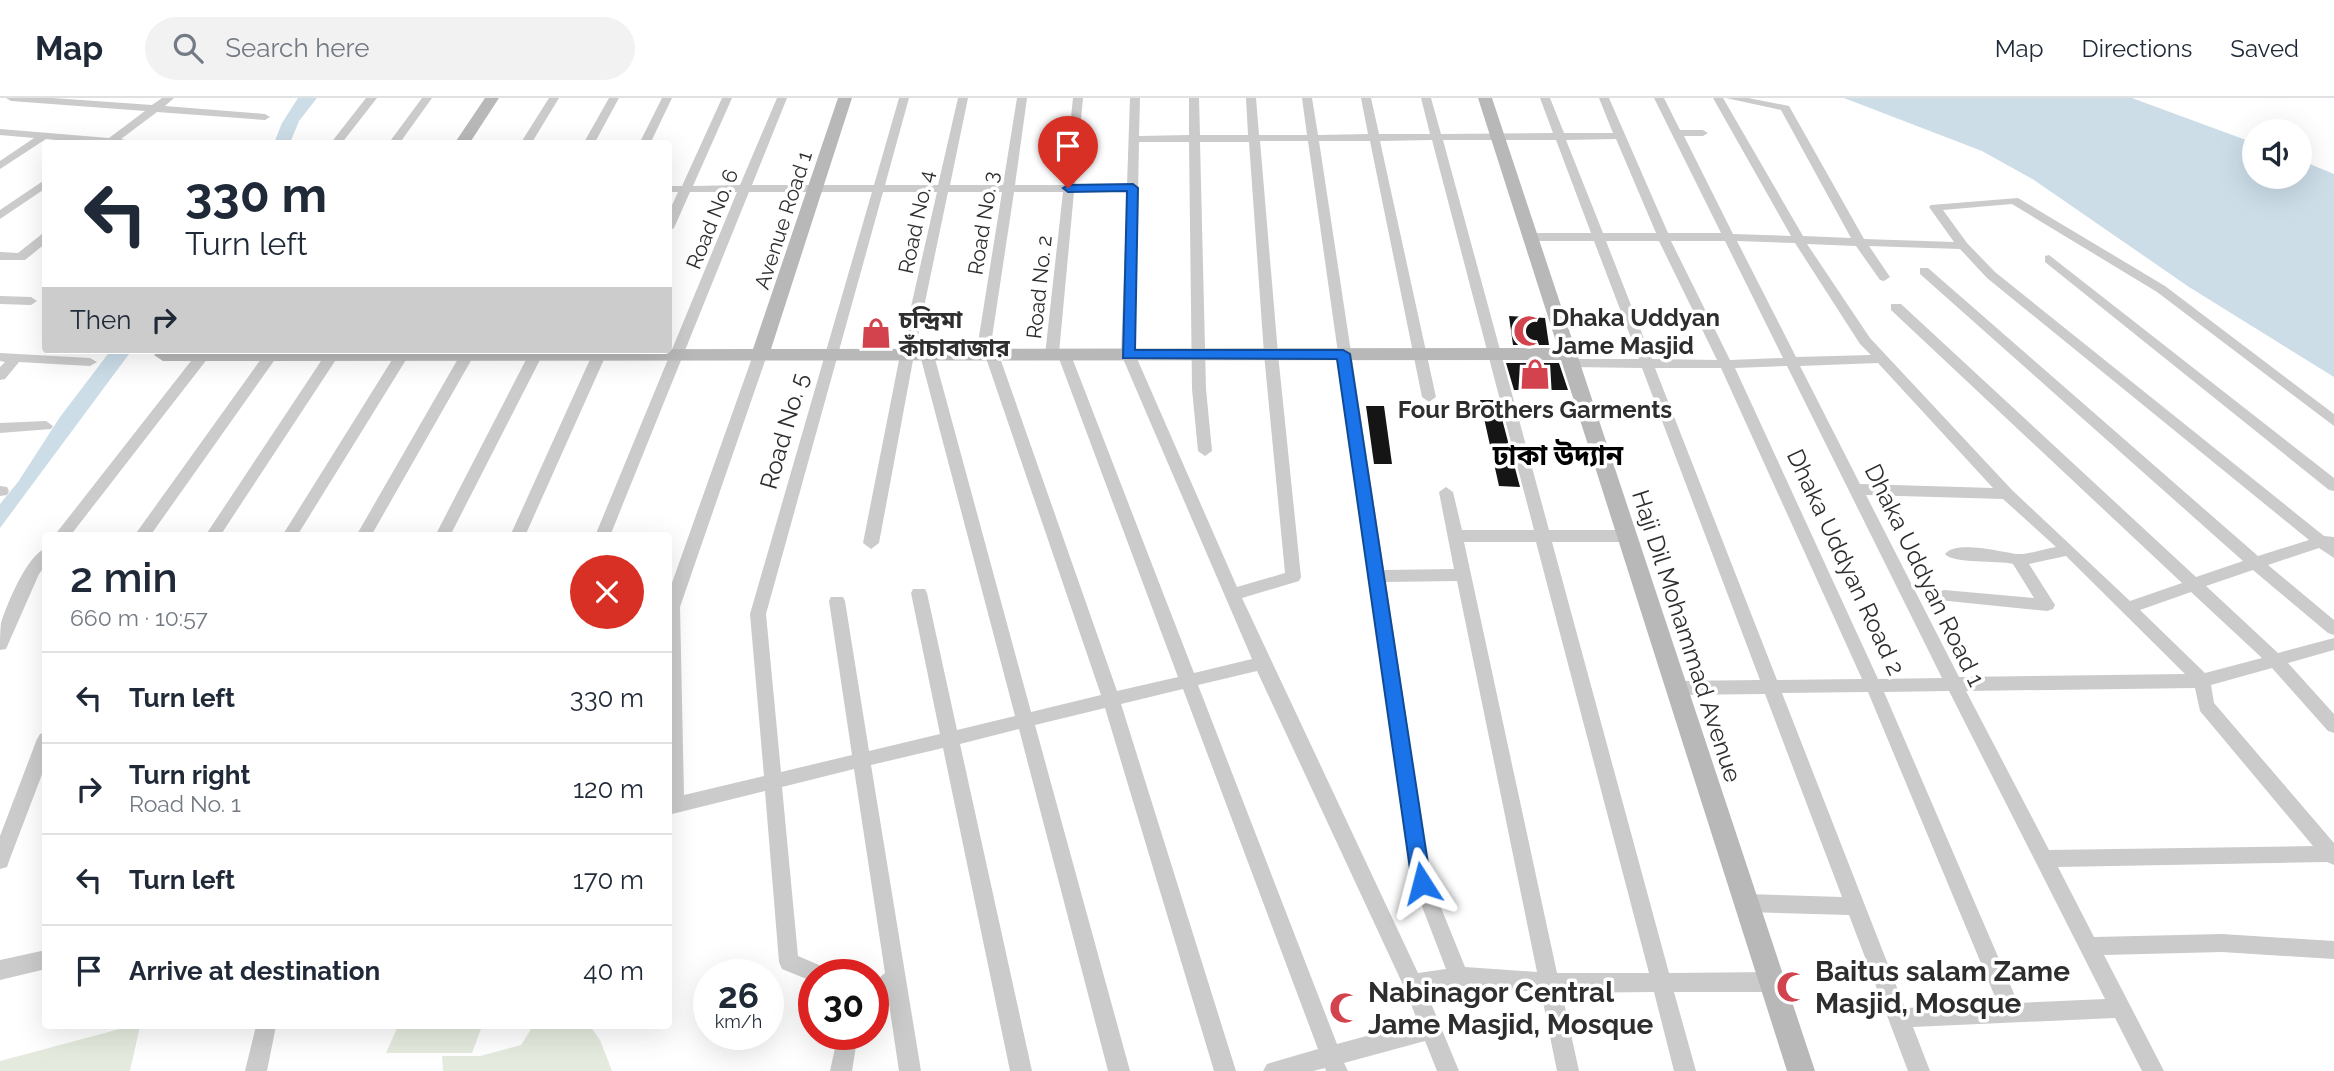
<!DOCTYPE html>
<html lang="en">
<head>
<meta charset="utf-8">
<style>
	body { margin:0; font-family:Raleway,"Noto Sans Bengali",sans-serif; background:#f2f2f3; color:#1f2937; height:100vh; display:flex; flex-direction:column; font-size:26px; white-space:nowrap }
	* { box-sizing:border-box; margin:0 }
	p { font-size:23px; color:#747a83 }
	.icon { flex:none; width:38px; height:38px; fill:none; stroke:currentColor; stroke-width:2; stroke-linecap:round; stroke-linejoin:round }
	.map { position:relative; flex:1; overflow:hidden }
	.sheet { position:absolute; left:42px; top:434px; width:630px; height:497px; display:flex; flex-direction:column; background:#fff; border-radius:7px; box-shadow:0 7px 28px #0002 }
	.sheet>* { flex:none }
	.guide { position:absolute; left:42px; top:42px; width:630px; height:214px; border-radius:7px; box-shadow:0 7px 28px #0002; background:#fff; color:#1f2937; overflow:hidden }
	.buttons { position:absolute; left:2242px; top:21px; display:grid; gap:14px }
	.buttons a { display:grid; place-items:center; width:70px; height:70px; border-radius:50%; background:#fff; box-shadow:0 7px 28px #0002; font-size:35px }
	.speed { position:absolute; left:693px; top:861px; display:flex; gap:14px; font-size:35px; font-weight:700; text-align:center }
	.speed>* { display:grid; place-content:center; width:91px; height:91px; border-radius:50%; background:#fff; box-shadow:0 7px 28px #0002; line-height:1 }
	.speed small { font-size:18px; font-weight:400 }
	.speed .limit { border:10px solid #d22; background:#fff; color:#111 }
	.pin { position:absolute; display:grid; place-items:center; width:60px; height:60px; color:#fff; margin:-72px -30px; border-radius:50% 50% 50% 0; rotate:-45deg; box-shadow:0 0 7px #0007 }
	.pin .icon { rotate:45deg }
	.me { position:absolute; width:77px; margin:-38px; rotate:351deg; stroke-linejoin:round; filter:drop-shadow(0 0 5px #0008) }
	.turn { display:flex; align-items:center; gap:24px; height:147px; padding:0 28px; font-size:32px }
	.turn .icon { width:91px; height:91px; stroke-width:2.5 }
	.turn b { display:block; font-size:49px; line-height:60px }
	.then { display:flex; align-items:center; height:66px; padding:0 28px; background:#0003; gap:14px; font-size:26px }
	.round { display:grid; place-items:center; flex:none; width:74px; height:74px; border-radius:37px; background:#f2f2f3 }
	.summary { display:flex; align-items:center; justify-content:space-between; height:119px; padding:0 28px }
	h1 { font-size:42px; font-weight:600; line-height:52px }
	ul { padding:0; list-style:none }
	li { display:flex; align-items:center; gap:21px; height:91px; padding:0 28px; border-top:2px solid #e0e1e3 }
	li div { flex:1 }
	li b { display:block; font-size:26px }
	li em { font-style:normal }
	header { display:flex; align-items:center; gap:42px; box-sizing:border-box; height:98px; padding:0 35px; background:#fff; border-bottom:2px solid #e0e1e3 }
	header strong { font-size:33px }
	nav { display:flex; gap:38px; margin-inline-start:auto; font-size:24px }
	.search { width:490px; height:63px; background:#f2f2f3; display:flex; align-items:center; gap:18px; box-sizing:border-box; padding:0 24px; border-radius:38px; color:#747a83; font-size:26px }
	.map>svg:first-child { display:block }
</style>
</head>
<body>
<header>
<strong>Map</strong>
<div class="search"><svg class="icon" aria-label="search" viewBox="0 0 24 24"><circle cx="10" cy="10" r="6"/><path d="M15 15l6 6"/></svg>Search here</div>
<nav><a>Map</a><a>Directions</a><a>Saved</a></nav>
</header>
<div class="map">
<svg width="2334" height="973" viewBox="0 0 2334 973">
	<rect width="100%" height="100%" fill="#fff"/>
	<path fill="#e4eade" d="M 131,928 L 140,928 L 130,973 L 0,973 L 0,963 Z
		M 398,928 L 482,928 L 472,955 L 386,955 Z
		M 533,928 L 590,928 L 600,942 L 612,973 L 443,973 L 442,958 L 480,958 L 521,947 Z"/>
	<path fill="#ccdde8" d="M 298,0 L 317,0 L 299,23 L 290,45 L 274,45 L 282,25 Z
		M 1844,0 L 2132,0 L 2254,45 L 2254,79 L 2300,79 L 2300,62 L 2334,76 L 2334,279 L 2189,189 L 2034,82 L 1982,53 Z
		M 111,252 L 132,252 L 0,430 L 0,406 L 18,384 L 60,319 Z"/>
	<path fill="#151515" d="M 1509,218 L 1545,220 L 1549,247 L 1513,247 Z
		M 1506,265 L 1559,265 L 1568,292 L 1514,292 Z
		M 1480,302 L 1497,302 L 1520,389 L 1499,388 Z
		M 1366,308 L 1384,308 L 1392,366 L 1374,366 Z"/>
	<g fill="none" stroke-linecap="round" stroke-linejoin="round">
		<path fill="#cbcbcb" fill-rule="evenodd" d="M 6,0 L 53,0 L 152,7 L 162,0 L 174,0 L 165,8 L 265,16 L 270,19 L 265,22 L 157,14 L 121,41 L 145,46 L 96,46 L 46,41 L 0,71 L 0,63 L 34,40 L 0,37 L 0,31 L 109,40 L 145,13 L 11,3 Z
			M 366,0 L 377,0 L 341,46 L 330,46 Z
			M 422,0 L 432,0 L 399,46 L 388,46 Z
			M 549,0 L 559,0 L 531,46 L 520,46 Z
			M 609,0 L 619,0 L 594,46 L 583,46 Z
			M 662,0 L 672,0 L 650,46 L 639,46 Z
			M 722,0 L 732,0 L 693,88 L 740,87 L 777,0 L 787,0 L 752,87 L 874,87 L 899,0 L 909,0 L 885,87 L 938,87 L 958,0 L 968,0 L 950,87 L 1003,87 L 1017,0 L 1027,0 L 1015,87 L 1064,87 L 1073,0 L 1083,0 L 1075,87 L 1127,87 L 1130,0 L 1140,0 L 1139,38 L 1189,37 L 1189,0 L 1199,0 L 1200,37 L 1248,37 L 1246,0 L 1256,0 L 1259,37 L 1307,37 L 1302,0 L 1312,0 L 1318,37 L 1368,36 L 1361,0 L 1371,0 L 1379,36 L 1430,36 L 1421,0 L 1431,0 L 1441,36 L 1553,35 L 1540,0 L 1550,0 L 1564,35 L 1613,35 L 1599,0 L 1609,0 L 1668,135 L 1721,135 L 1654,0 L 1664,0 L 1680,32 L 1703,32 L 1708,35 L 1703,38 L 1684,38 L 1733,136 L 1791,138 L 1713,0 L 1723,0 L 1803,138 L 1851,140 L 1781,12 L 1726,0 L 1748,0 L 1789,8 L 1864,141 L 1954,144 L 1929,109 L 1931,107 L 2018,100 L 2165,188 L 2334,316 L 2334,328 L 2157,194 L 2012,106 L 1943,112 L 1967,145 L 1995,174 L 2324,438 L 2334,439 L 2334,460 L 2319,450 L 2268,467 L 2334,522 L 2334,537 L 2328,535 L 2253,472 L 2206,488 L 2278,555 L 2334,540 L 2334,552 L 2288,565 L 2334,616 L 2334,635 L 2328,633 L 2272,570 L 2211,587 L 2214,605 L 2334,745 L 2334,767 L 2327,764 L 2058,769 L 2094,839 L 2222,836 L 2334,843 L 2334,861 L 2222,854 L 2104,857 L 2164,973 L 2142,973 L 2115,920 L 1913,929 L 1930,973 L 1908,973 L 1849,817 L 1746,814 L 1739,811 L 1736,805 L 1739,799 L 1746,796 L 1842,799 L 1765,596 L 1676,597 L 1670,595 L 1668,590 L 1670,585 L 1676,583 L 1760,582 L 1642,270 L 1571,269 L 1564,265 L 1571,261 L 1639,261 L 1594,143 L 1530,143 L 1524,139 L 1530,135 L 1591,135 L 1556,42 L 1443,42 L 1549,432 L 1627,432 L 1635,438 L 1627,444 L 1552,444 L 1669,875 L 1772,874 L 1779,877 L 1782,884 L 1779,891 L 1772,894 L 1674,894 L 1696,973 L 1674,973 L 1654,894 L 1562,895 L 1579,973 L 1557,973 L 1541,894 L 1459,888 L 1426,893 L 1459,973 L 1437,973 L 1425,943 L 1344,965 L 1348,973 L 1326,973 L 1325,970 L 1313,973 L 1263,973 L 1267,966 L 1318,951 L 1183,591 L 1121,606 L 1236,973 L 1214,973 L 1105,610 L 1035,627 L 1130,973 L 1108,973 L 1019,631 L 960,646 L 1032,973 L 1010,973 L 943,650 L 871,667 L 921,973 L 899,973 L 888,899 L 873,905 L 873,885 L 885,875 L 854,671 L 782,689 L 798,858 L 826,870 L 829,877 L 814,877 L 814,884 L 782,871 L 779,864 L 765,693 L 668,717 L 668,496 L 753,257 L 760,253 L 767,257 L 680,509 L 684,697 L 764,678 L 750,516 L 872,94 L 749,94 L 610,438 L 595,438 L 737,94 L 690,94 L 674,130 L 668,133 L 668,116 L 678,94 L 668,94 L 668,88 L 682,88 ZM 1616,41 L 1656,135 L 1603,135 L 1566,42 ZM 1432,42 L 1534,432 L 1462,432 L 1453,394 L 1446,389 L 1439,394 L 1454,471 L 1384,472 L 1319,43 L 1370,43 L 1422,299 L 1429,304 L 1436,299 L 1380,43 ZM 1260,43 L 1308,43 L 1413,785 L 1446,871 L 1418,875 L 1242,500 L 1299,483 L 1301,479 L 1278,256 ZM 1139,44 L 1189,44 L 1192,291 L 1198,353 L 1205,358 L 1212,353 L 1206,291 L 1200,44 L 1249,44 L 1264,256 L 1285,475 L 1237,489 L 1135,256 ZM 1127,93 L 1121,256 L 1252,561 L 1194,575 L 1071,257 L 1064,253 L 1059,255 L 1074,94 ZM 883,94 L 937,94 L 900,257 L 863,445 L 871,451 L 879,445 L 914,257 L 948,94 L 1002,94 L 976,257 L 978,260 L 986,260 L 1101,597 L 1031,614 L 934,257 L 927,253 L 920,257 L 1015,618 L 957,632 L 927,495 L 925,491 L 913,491 L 911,495 L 940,636 L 869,653 L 845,503 L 843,499 L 831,499 L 829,503 L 852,657 L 781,674 L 766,516 ZM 1014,94 L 1063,94 L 1045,257 L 1052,261 L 1058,258 L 1178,579 L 1117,593 L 999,257 L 990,253 ZM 1606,143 L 1659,143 L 1717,262 L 1652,261 ZM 1671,143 L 1725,143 L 1783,260 L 1730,262 ZM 1737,143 L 1795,145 L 1860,246 L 1871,257 L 1796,259 ZM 1807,146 L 1856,148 L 1880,182 L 1884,183 L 1890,179 L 1869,148 L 1960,151 L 1987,180 L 2309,442 L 2258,458 L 1928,170 L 1920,170 L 1920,176 L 2243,463 L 2196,479 L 1901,206 L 1891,206 L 1891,212 L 2182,485 L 2130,503 L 2012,392 L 1870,240 ZM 1878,265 L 1993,390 L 1860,386 L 1800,268 ZM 1787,268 L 1942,580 L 1878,581 L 1735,270 ZM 1655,270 L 1721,270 L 1862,581 L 1777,582 ZM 1866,397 L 2003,401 L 2056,449 C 2044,451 2028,457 2016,456 C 2001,454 1956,442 1945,456 C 1953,466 1997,462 2013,466 L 2034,500 L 1944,492 L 1938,494 L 1936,498 L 1938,502 L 2047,513 L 2053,511 L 2055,507 L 2029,466 L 2066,458 L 2185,576 L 1959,579 ZM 1464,444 L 1536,444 L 1649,875 L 1557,875 ZM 1457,483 L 1537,874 L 1465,869 L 1431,785 L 1386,484 ZM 2191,494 L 2262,560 L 2205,575 L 2140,512 ZM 1257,573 L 1404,889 L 1418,924 L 1337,946 L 1198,587 ZM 2195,590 L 2200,613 L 2313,748 L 2049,752 L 1966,593 ZM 1949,593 L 2105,901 L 2018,905 L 1884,594 ZM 1868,594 L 1998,906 L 1905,910 L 1782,595 Z
			M 46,81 L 46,90 L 0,121 L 0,112 Z
			M 42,136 L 46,136 L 46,145 L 25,162 L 0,162 L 0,154 L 18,155 Z
			M 2049,157 L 2334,380 L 2334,393 L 2329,392 L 2045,164 L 2045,158 Z
			M 0,198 L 31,199 L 37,203 L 31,207 L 0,206 Z
			M 463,252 L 477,252 L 371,438 L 356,438 Z
			M 531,252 L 545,252 L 450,438 L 435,438 Z
			M 203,253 L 208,254 L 208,260 L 70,438 L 54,438 L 198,254 Z
			M 271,253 L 276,254 L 276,260 L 150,438 L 134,438 L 266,254 Z
			M 332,253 L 339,257 L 220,438 L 205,438 L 327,254 Z
			M 402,253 L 409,257 L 297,438 L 282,438 L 395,257 Z
			M 599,253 L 606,257 L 525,438 L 510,438 L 592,257 Z
			M 0,255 L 90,260 L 97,264 L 90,268 L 19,264 L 5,281 L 0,282 L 0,269 L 5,264 L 0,263 Z
			M 46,323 L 53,328 L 51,331 L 0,335 L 0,325 Z
			M 0,388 L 7,389 L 9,393 L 7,397 L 0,398 Z
			M 46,450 L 46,467 L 39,476 L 6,551 L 0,552 C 0,544 0,533 1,525 C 7,506 27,457 46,450 Z
			M 46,634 L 46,666 L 9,763 L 7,769 L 0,771 L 0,738 L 37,641 L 40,636 Z
			M 46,852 L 46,871 L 0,882 L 0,862 Z
			M 256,928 L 276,928 L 267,973 L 245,973 Z
			M 838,936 L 858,936 L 852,973 L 830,973 Z"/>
		<path fill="#b8b8b8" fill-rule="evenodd" d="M 485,0 L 499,0 L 469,46 L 454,46 Z
			M 838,0 L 852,0 L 771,251 L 1558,250 L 1478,0 L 1492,0 L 1815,973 L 1787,973 L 1561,262 L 163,263 L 154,257 L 161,252 L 753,251 Z"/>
	</g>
	<path fill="#1a73e8" stroke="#114b97" stroke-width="2" d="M 1133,86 L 1138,90 L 1135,252 L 1343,252 L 1350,256 L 1431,785 L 1429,791 L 1422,793 L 1415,791 L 1412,785 L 1337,261 L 1123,260 L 1127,93 L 1068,94 L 1063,90 L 1068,87 Z"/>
	<defs>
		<symbol id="mosque-bare" viewBox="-9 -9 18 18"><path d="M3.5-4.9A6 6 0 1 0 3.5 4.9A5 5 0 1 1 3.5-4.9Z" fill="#d3434e" stroke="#fff" stroke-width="2.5" paint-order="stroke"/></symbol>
		<symbol id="shop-bare" viewBox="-9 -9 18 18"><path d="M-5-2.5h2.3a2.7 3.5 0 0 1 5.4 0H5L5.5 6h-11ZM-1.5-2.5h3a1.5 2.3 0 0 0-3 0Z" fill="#d3434e" stroke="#fff" stroke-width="2.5" paint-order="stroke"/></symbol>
	</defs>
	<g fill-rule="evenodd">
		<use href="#mosque-bare" x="1507" y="211" width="44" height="44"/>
		<use href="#shop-bare" x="854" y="213" width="44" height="44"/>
		<use href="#shop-bare" x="1513" y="254" width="44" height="44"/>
		<use href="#mosque-bare" x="1770" y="867" width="44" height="44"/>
		<use href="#mosque-bare" x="1323" y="888" width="44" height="44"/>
	</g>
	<g text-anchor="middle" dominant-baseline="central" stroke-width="7" stroke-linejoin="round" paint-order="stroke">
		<g font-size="21" fill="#2e2e2e" stroke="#fff">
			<text transform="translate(712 121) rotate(-68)">Road No. 6</text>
			<text transform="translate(783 122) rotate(-72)">Avenue Road 1</text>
			<text transform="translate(916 124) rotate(-78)">Road No. 4</text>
			<text transform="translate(983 125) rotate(-81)">Road No. 3</text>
			<text transform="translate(1039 189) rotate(-84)">Road No. 2</text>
		</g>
		<g font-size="24" font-weight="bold" fill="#2e2e2e" stroke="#fff" text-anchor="start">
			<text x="1552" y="219">Dhaka Uddyan<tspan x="1552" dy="28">Jame Masjid</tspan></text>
			<text x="899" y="221">চন্দ্রিমা<tspan x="899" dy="28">কাঁচাবাজার</tspan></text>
			<text x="1535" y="311" text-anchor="middle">Four Brothers Garments</text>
		</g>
		<g font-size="24" fill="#2e2e2e" stroke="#fff">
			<text transform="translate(784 333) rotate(-74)">Road No. 5</text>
			<text transform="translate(1846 464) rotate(65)">Dhaka Uddyan Road 2</text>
			<text transform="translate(1925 477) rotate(64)">Dhaka Uddyan Road 1</text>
			<text transform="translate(1687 538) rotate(72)">Haji Dil Mohammad Avenue</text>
		</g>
		<g font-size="28" font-weight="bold" fill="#000" stroke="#fff">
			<text x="1558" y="357">ঢাকা উদ্যান</text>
		</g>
		<g font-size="28" font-weight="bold" fill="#2e2e2e" stroke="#fff" text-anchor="start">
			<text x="1815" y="873">Baitus salam Zame<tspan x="1815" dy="32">Masjid, Mosque</tspan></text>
			<text x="1368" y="894">Nabinagor Central<tspan x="1368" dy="32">Jame Masjid, Mosque</tspan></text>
		</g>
	</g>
</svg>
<div class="buttons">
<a><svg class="icon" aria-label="sound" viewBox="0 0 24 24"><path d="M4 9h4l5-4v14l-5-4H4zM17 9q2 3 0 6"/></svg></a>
</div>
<div class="speed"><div>26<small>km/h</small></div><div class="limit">30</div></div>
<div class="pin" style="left:1068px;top:90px;background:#d93025"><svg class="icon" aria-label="arrive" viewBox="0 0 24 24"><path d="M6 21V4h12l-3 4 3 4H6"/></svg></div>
<svg class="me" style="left:1422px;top:785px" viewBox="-20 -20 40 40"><path d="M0-17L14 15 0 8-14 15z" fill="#1a73e8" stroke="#fff" stroke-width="4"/></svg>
<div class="guide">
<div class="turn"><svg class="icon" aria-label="left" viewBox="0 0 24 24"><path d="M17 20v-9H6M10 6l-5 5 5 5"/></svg><div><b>330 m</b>Turn left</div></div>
<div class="then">Then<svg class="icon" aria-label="right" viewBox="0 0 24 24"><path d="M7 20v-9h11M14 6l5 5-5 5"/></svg></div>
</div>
<section class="sheet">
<div class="summary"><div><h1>2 min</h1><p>660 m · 10:57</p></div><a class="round" style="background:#d93025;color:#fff"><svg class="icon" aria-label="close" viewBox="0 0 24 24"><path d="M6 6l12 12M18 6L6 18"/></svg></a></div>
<ul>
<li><svg class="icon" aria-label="left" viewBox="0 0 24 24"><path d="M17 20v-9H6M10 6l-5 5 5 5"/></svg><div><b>Turn left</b></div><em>330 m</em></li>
<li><svg class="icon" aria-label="right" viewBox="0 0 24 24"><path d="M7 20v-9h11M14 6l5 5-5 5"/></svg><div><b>Turn right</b><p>Road No. 1</p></div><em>120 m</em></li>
<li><svg class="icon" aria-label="left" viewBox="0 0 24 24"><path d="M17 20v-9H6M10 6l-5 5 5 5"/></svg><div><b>Turn left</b></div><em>170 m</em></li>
<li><svg class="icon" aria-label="arrive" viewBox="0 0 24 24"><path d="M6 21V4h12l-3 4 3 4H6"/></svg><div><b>Arrive at destination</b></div><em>40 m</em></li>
</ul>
</section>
</div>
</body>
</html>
